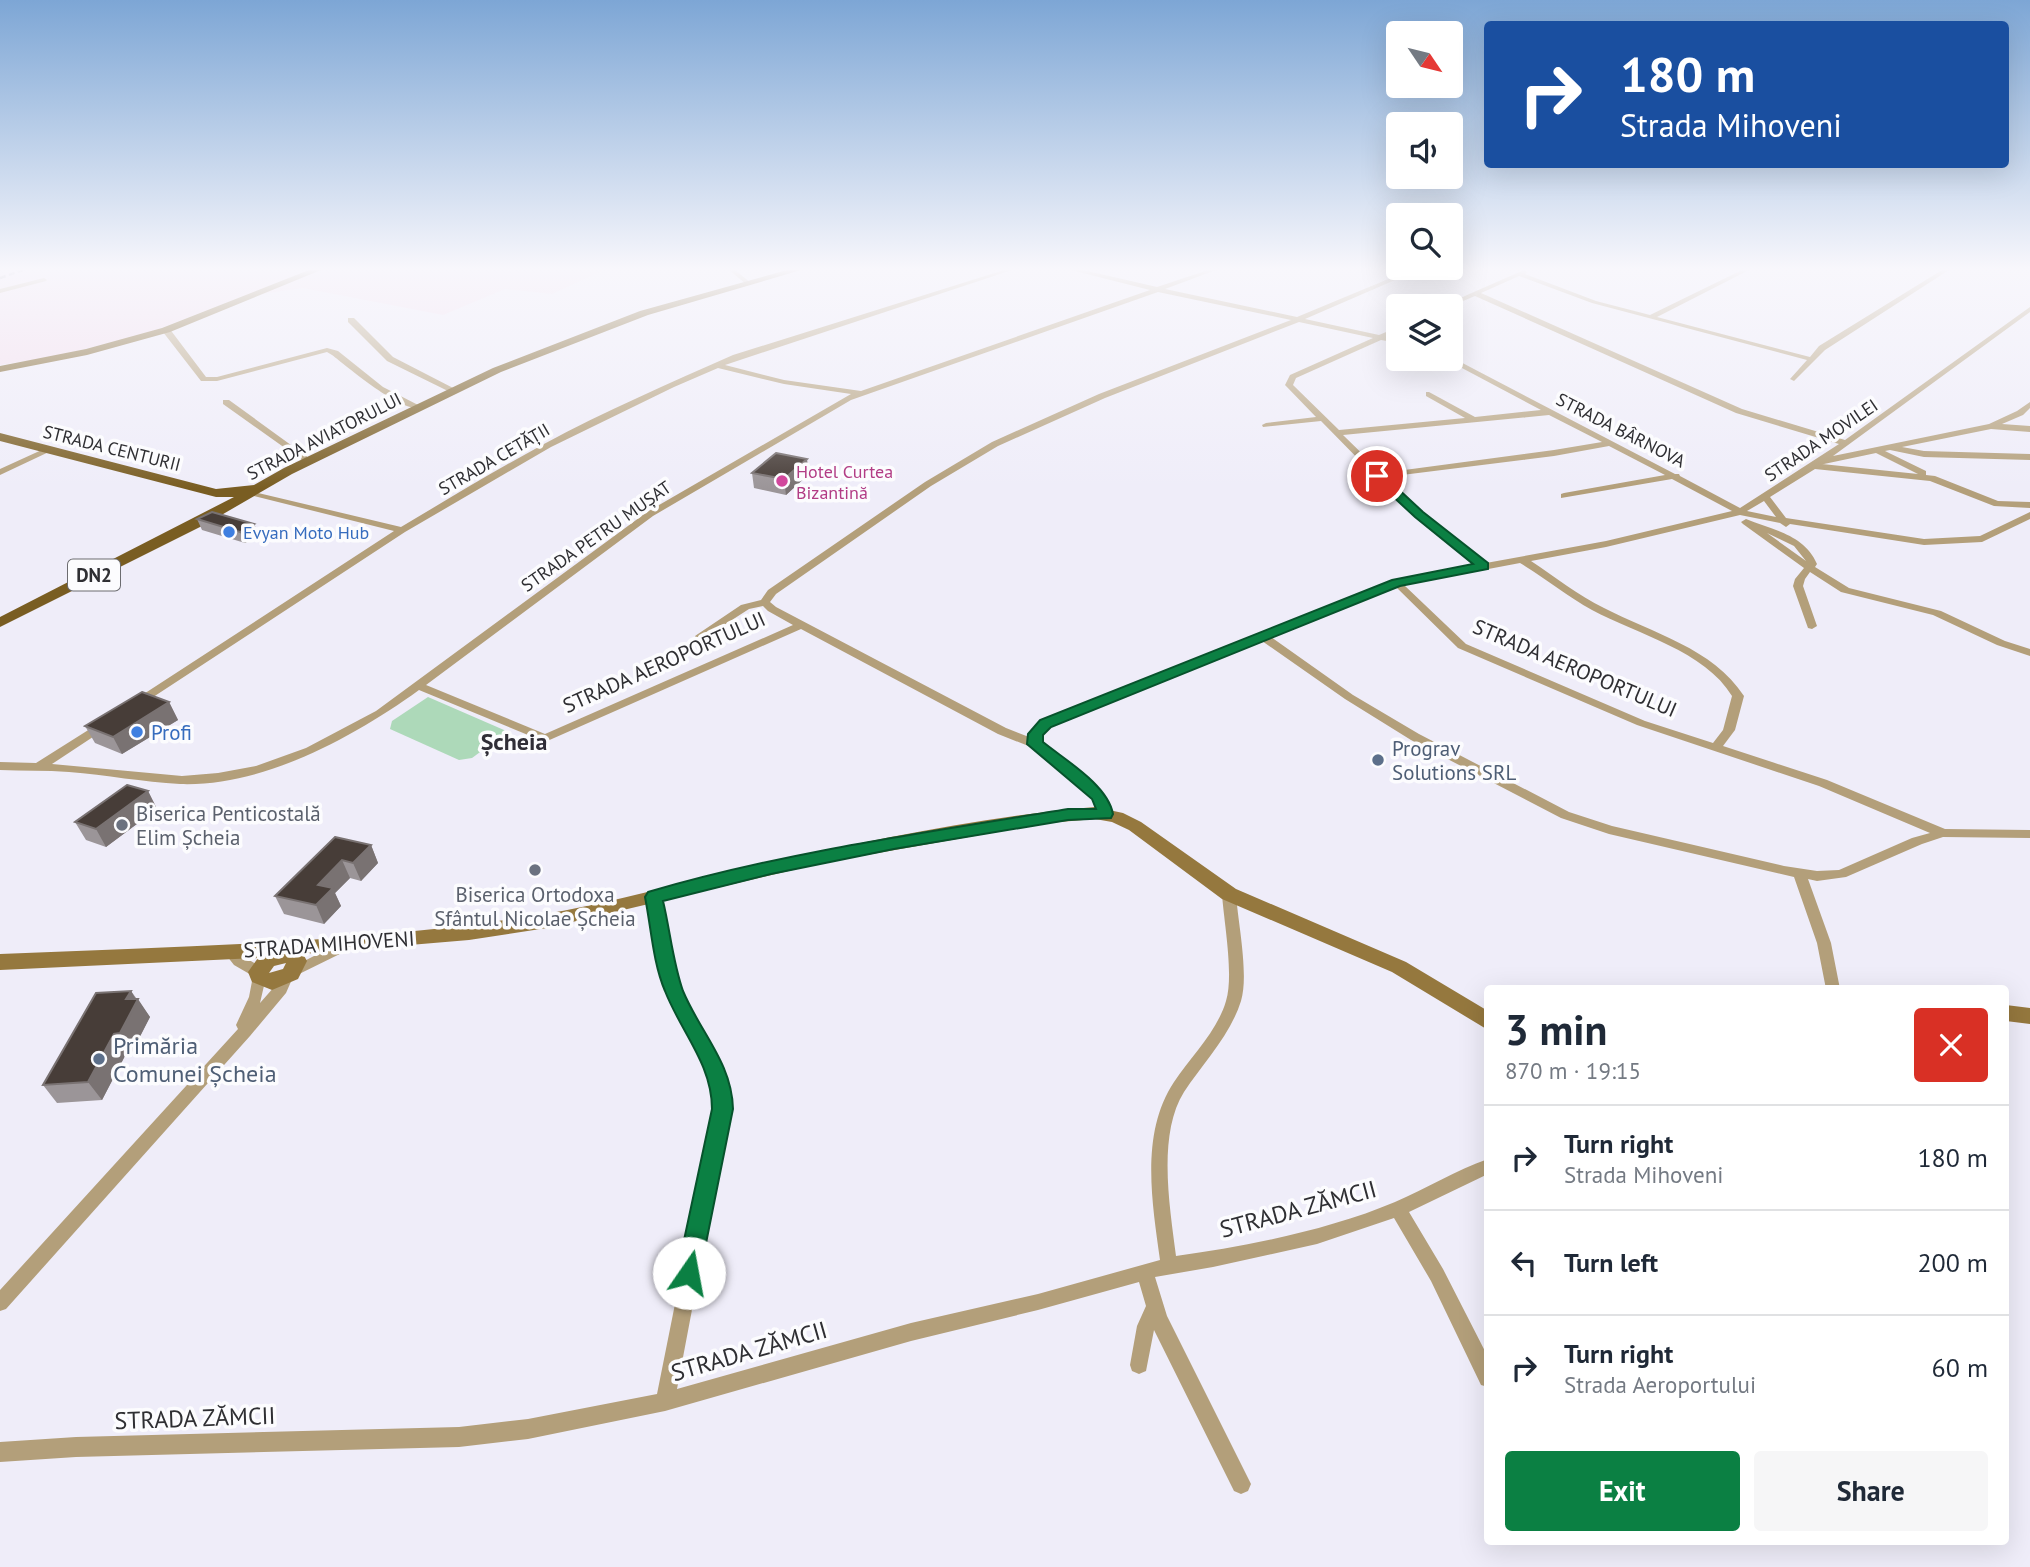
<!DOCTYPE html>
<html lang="en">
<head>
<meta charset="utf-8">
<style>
	body { margin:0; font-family:"PT Sans",sans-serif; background:#f6f6f7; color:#1f2937; height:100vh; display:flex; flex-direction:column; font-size:26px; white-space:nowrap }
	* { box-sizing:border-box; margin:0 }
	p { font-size:23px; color:#747a83 }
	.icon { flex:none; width:38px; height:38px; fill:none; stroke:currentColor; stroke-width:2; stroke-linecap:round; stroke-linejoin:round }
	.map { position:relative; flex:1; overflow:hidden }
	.sheet { position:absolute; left:1484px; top:985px; width:525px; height:560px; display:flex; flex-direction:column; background:#fff; border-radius:7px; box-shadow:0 7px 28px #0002 }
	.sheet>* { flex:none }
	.banner { position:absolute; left:1484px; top:21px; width:525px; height:147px; border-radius:7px; box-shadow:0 7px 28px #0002; background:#1a4fa0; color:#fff; overflow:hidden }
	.needle { width:46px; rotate:125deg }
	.buttons { position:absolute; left:1386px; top:21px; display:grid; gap:14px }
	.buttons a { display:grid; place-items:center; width:77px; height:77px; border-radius:7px; background:#fff; box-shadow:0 7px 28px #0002; font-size:35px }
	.pin { position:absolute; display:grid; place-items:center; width:60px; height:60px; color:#fff; margin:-30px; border:4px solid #fff; border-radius:50%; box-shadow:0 2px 7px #0007 }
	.me { position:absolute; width:77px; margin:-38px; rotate:12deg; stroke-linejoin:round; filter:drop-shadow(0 0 5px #0008) }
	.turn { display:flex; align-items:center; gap:24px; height:147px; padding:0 21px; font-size:32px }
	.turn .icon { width:91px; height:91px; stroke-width:2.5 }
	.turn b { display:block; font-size:49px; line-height:60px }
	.round { display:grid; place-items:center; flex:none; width:74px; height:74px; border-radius:7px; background:#f6f6f7 }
	.headline { display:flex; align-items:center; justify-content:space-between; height:119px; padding:0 21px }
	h1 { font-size:42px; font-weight:800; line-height:52px }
	.primary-button { display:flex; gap:14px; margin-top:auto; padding:14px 21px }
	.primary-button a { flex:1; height:80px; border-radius:7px; background:#0b8043; color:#fff; font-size:28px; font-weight:800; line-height:80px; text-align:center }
	.primary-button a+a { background:#f6f6f7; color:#1f2937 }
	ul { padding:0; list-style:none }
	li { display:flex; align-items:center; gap:21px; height:105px; padding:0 21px; border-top:2px solid #e0e1e3 }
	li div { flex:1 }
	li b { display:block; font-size:26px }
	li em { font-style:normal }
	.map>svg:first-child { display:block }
</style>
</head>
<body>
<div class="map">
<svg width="2030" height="1567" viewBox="0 0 2030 1567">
	<rect width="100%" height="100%" fill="#efedf9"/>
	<path fill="#f3deed" d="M 0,270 L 604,270 L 552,294 L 505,289 L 443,315 L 303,288 L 241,297 L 148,333 L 57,356 L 0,365 Z"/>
	<path fill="#add9b9" d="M 428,697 L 504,730 L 506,733 L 472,758 L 459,760 L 390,729 L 392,721 Z"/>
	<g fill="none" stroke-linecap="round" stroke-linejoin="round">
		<path fill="#b39f7a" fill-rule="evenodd" d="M 729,270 L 735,270 L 751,283 L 746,284 Z
			M 1004,270 L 1012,270 L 725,365 L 784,380 L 861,391 L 1150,290 L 1075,271 L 1074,270 L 1083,270 L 1157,287 L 1208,270 L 1216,270 L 1165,289 L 1297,317 L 1410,270 L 1418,270 L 1305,319 L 1379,335 L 1398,327 L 1398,332 L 1388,337 L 1398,339 L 1398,343 L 1381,340 L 1296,378 L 1293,385 L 1339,430 L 1465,418 L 1426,396 L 1426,392 L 1429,392 L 1475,417 L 1541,410 L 1445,359 L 1451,357 L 1675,474 L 1679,474 L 1680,476 L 1740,508 L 1839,444 L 1736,413 L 1475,296 L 1451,306 L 1442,306 L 1524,270 L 1527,272 L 1525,274 L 1596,301 L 1650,315 L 1742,270 L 1749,270 L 1657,317 L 1810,357 L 1819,346 L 1942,270 L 1949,270 L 1825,350 L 1794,381 L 1790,379 L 1807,360 L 1592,303 L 1519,276 L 1481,293 L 1742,409 L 1845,440 L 2030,307 L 2030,312 L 1833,456 L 1989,424 L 2017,411 L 2030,402 L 2030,408 L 2023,415 L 2002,424 L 2030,426 L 2030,432 L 1991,429 L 1902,447 L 1924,451 L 2030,454 L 2030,460 L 1924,457 L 1890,450 L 1885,451 L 1926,471 L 1926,475 L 1935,476 L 1998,501 L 2030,502 L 2030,508 L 1994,506 L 1930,481 L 1815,469 L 1770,497 L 1786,518 L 1924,539 L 1980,536 L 2030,512 L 2030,519 L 1982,542 L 1924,545 L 1790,524 L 1786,527 L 1780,523 L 1740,515 L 1606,547 L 1531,561 C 1555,577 1578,595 1604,608 C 1652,633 1713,648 1744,696 L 1735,730 L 1723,746 L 1827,780 L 1945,829 L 2030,830 L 2030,838 L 1943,837 L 1922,844 L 1846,877 L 1817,881 L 1808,879 L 1831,943 L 1840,989 L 1826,989 L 1817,943 L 1794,877 L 1609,834 L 1561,818 L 1411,740 L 1345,699 L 1262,641 L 1050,726 L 1041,735 L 1041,743 L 1101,792 L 1109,802 L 1111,814 L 1105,818 L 1099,814 L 1097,803 L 1093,798 L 1031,747 L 998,734 L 801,629 L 545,742 L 419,690 C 354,737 263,787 180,784 C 143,782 106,775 69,772 C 46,770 23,771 0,770 L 0,762 L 36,763 L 101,722 L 105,723 L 107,726 L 105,729 L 52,764 L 182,776 L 218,773 L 256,766 L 306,748 L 376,711 L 647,512 L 851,394 L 784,384 L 718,368 L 674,387 L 551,447 L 405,532 L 141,705 L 133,705 L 131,703 L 133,701 L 394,531 L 250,495 L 250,491 L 401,527 C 448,499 496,470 544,444 C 605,411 670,383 733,355 ZM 1158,292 L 1291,320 L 1099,394 L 992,442 L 925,482 L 768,590 L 761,600 L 741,605 L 695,636 L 696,638 L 704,638 L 749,609 L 763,606 L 768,611 L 793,625 L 545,734 L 426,685 L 653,516 L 851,400 ZM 1299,322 L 1373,338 L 1290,375 L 1285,385 L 1316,417 L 1266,423 L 1262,425 L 1263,427 L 1321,421 L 1374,475 L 1374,478 L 1378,479 L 1416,517 L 1476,565 L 1393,581 L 1042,722 L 1031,731 L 1029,737 L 1006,728 L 776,607 L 770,602 L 776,594 L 931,486 L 998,446 L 1105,398 ZM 1549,415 L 1602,442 L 1554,450 L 1382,473 L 1343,435 ZM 1609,446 L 1665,475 L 1564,493 L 1561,494 L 1561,498 L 1672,479 L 1732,511 L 1606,541 L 1486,563 L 1422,513 L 1386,477 L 1554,456 ZM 1876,453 L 1918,474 L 1822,464 L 1824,464 ZM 1764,501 L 1776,517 L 1747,511 ZM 1520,563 C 1545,578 1567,596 1592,610 C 1637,634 1705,651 1732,696 L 1723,730 L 1713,743 L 1645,721 L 1466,644 L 1404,585 ZM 1396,587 L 1458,648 L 1637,725 L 1819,786 L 1930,833 L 1912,838 L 1839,870 L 1817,871 L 1784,866 L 1612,826 L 1569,812 L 1419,734 L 1353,695 L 1271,637 Z
			M 44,278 L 47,280 L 46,281 L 0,293 L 0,289 Z
			M 348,318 L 354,318 L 393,357 L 457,390 L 450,392 L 387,361 L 348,322 Z
			M 163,328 L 169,328 L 206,377 L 217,377 L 327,348 L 338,351 L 383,387 L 422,407 C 405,416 348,367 332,355 L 327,352 L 217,381 L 201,381 L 163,332 Z
			M 223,400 L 229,400 L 313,461 L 306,463 L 223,404 Z
			M 46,448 L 53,450 L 0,475 L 0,469 Z
			M 1746,519 C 1772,530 1804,534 1817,564 L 1815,567 L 1849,588 L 1941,611 L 2005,641 L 2030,649 L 2030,656 L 1997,645 L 1933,615 L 1841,592 L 1810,572 L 1805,579 L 1803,586 L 1817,626 L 1812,629 L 1808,628 L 1793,586 L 1795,579 L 1804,568 L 1743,524 L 1741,522 ZM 1767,533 L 1794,546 L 1806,561 Z
			M 1229,889 L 1234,891 L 1236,894 C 1238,923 1249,975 1241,1001 C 1230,1036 1203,1063 1184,1092 C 1157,1135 1170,1208 1176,1256 C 1247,1246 1329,1230 1395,1202 C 1426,1189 1456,1170 1488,1159 L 1488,1174 L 1409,1212 L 1443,1269 L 1488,1357 L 1488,1387 L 1481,1385 L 1431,1281 L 1394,1218 L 1317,1244 L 1213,1267 L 1155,1277 L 1167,1316 L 1251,1484 L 1248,1491 L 1241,1494 L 1234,1491 L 1154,1330 L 1146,1371 L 1139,1374 L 1132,1371 L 1130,1365 L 1137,1326 L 1146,1306 L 1139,1282 L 1038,1310 L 911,1341 L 665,1411 L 528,1439 L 459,1447 L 76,1457 L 0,1462 L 0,1442 L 76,1437 L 459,1427 L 528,1419 L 657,1394 L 714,1109 C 711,1061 682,1031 666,988 C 654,959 653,927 647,897 L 649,894 L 659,894 L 661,897 C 666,927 669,959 680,988 C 697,1031 726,1061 730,1109 L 677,1389 L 911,1323 L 1038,1294 L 1160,1260 C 1152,1202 1140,1133 1174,1082 C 1191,1056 1217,1032 1226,1001 C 1234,975 1224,923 1222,894 L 1224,891 Z
			M 347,939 L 352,940 L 354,944 L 352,948 L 293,977 L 286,993 L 250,1036 L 6,1309 L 0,1311 L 0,1290 L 238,1029 L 236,1025 L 249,997 L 253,976 L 234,965 L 223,951 L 225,947 L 235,947 L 244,957 L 263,968 L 266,977 L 260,1003 L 275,986 L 281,973 Z"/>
		<path fill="#95783e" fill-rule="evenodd" d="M 1095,807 L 1123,813 L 1141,822 L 1236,889 L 1406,962 L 1488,1011 L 1488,1030 L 1392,972 L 1222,899 L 1129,830 L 1112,822 L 1095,819 L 1048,823 L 827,862 L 547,928 L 469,940 L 303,954 L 307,961 L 298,979 L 272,990 L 252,982 L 248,972 L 258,958 L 0,970 L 0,954 C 181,946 365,944 544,914 C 596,906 649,891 701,879 C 830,849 963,818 1095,807 ZM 286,963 L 283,969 L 269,973 L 274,966 Z
			M 2006,1005 L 2030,1008 L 2030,1024 L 2006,1021 Z"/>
		<path fill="#795d22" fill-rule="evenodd" d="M 309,270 L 321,270 L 170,332 L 87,355 L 0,372 L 0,366 L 86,349 L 162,328 Z
			M 787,270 L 801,270 L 648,315 L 501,372 L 292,474 L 206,524 L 0,627 L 0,617 L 234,497 L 216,497 L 0,441 L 0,433 L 216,489 L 254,485 L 284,468 L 493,368 L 640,311 Z"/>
		<path stroke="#78777e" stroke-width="2.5" stroke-dasharray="6 3.5" stroke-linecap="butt" d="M 0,278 L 23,270"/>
	</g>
	<path fill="#9b9598" d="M 752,473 L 809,474 L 786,495 L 754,488 Z
		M 197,519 L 254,524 L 259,535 L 245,543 L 202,530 Z
		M 169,702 L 178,720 L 122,754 L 95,743 L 85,726 Z
		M 148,791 L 157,809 L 106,847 L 86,840 L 75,822 Z
		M 371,845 L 378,863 L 361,881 L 350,878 L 335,893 L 341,906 L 324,924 L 284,914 L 275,896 Z
		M 131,991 L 150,1017 L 132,1052 L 127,1052 L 102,1100 L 57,1103 L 43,1085 Z"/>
	<path fill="#797272" d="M 807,459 L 809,474 L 786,495 L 784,479 Z
		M 254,524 L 259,535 L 245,543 L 240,532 Z
		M 169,702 L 178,720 L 122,754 L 113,737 Z
		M 148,791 L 157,809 L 106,847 L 96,829 Z
		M 371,845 L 378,863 L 361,881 L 353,863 Z
		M 342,860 L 350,878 L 335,893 L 341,906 L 324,924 L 316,905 L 318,885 Z
		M 131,991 L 137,1001 L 138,999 L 150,1017 L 132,1052 L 120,1033 L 126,999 Z
		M 114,1034 L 127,1052 L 102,1100 L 88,1082 Z"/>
	<path fill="#473d38" stroke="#797272" stroke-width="2" d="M 776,453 L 807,459 L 784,479 L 752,473 Z
		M 212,512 L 254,524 L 240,532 L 197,519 Z
		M 142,692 L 169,702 L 113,737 L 85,726 Z
		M 127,785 L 148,791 L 96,829 L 75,822 Z
		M 335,837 L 371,845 L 353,863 L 342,860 L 318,885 L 333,888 L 316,905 L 275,896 Z
		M 131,991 L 126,999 L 138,999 L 120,1033 L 114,1034 L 88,1082 L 43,1085 L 96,993 Z"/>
	<linearGradient id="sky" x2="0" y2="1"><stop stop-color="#7da6d5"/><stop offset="0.55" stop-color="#f8f7fc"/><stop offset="1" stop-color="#f8f7fc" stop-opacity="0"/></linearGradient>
	<rect width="2030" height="489" fill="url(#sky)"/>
	<path fill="#0b8043" stroke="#07532c" stroke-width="2" d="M 1373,473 L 1381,473 L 1423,512 L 1488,563 L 1488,569 L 1400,586 L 1051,727 L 1043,735 L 1043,742 C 1065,760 1108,785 1113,814 L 1111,818 L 1068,820 L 894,849 L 771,874 L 663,901 C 670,930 673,963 683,991 C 700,1032 732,1063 733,1109 L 700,1273 L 697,1280 L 689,1283 L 681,1280 L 677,1273 L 712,1109 C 712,1064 681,1032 665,991 C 653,963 651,927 645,897 L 648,892 C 784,852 928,832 1068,809 L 1096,809 L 1092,799 L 1027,744 L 1028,734 L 1040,720 L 1392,580 L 1473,564 L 1415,517 L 1373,478 Z"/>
	<circle fill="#d1479c" stroke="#fcfcfe" stroke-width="2.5" cx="782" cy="481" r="7"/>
	<g fill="#3f7fe0" stroke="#fcfcfe" stroke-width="2.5">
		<circle cx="229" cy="532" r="7"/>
		<circle cx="137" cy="732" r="7"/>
	</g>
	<g fill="#5c6f8a" stroke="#fcfcfe" stroke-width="2.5">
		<circle cx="1378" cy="760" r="7"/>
		<circle cx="99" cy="1059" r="7"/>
	</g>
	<g fill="#6b7280" stroke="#fcfcfe" stroke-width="2.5">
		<circle cx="122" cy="825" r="7"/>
		<circle cx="535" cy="870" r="7"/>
	</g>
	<g text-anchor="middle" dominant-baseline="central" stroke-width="7" stroke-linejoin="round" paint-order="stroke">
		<g font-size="18" fill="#2f2f33" stroke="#fcfcfe">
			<text transform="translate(1621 430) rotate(27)">STRADA BÂRNOVA</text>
			<text transform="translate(324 436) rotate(-27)">STRADA AVIATORULUI</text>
			<text transform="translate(1821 440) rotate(-34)">STRADA MOVILEI</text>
			<text transform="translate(112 448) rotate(14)">STRADA CENTURII</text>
			<text transform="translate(494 459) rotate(-30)">STRADA CETĂȚII</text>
			<text transform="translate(596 536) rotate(-35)">STRADA PETRU MUȘAT</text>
		</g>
		<g font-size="18" fill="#b23c85" stroke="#fcfcfe" text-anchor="start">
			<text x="796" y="471">Hotel Curtea<tspan x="796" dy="21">Bizantină</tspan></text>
		</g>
		<g font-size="18" fill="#366cbe" stroke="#fcfcfe" text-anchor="start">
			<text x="243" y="532">Evyan Moto Hub</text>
		</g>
		<rect fill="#fcfcfe" stroke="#6c6c70" stroke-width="2" x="68" y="559.5" width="52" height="31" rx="5"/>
		<g font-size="19" font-weight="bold" fill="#2f2f33">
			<text x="94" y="575">DN2</text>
		</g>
		<g font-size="21" fill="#2f2f33" stroke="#fcfcfe">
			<text transform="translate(664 662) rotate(-24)">STRADA AEROPORTULUI</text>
			<text transform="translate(1575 668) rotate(23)">STRADA AEROPORTULUI</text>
			<text transform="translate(329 944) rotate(-4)">STRADA MIHOVENI</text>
		</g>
		<g font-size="21" fill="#366cbe" stroke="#fcfcfe" text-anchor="start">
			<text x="151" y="732">Profi</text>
		</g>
		<g font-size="21" fill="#4e5e75" stroke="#fcfcfe" text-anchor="start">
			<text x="1392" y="748">Prograv<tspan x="1392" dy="24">Solutions SRL</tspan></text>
		</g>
		<g font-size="21" fill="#5b616d" stroke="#fcfcfe" text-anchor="start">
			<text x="136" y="813">Biserica Penticostală<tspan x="136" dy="24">Elim Șcheia</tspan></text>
			<text x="535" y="894" text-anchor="middle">Biserica Ortodoxa<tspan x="535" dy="24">Sfântul Nicolae Șcheia</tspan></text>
		</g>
		<g font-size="24" font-weight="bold" fill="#302e37" stroke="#fcfcfe">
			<text x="514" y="741">Șcheia</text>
		</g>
		<g font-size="24" fill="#4e5e75" stroke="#fcfcfe" text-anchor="start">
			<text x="113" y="1045">Primăria<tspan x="113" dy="28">Comunei Șcheia</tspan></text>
		</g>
		<g font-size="24" fill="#2f2f33" stroke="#fcfcfe">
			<text transform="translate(1298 1209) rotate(-15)">STRADA ZĂMCII</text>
			<text transform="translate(749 1351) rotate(-16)">STRADA ZĂMCII</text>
			<text transform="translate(195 1418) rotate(-2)">STRADA ZĂMCII</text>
		</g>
	</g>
</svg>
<div class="buttons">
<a><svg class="needle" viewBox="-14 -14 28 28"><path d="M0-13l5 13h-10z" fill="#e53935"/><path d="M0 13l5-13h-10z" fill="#747a83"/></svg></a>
<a><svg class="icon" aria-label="sound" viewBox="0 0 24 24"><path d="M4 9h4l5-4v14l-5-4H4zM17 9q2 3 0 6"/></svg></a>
<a><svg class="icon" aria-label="search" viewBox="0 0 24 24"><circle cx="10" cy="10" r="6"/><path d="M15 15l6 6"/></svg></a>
<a><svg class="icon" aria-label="layers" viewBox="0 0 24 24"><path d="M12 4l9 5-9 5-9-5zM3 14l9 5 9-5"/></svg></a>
</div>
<div class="pin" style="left:1377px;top:476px;background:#d93025"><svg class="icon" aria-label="arrive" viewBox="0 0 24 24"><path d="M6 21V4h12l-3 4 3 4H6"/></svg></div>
<svg class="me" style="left:689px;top:1273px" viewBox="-20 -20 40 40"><circle r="19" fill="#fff"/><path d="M0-13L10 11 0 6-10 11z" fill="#0b8043"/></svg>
<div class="banner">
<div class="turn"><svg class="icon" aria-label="right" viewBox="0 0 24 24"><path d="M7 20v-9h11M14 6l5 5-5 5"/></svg><div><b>180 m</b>Strada Mihoveni</div></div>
</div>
<section class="sheet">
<div class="headline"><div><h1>3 min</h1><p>870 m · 19:15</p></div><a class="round" style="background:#d93025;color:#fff"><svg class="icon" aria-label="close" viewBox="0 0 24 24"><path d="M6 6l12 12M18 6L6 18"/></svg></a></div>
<ul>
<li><svg class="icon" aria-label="right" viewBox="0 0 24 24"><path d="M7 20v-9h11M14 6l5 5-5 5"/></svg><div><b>Turn right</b><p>Strada Mihoveni</p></div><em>180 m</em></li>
<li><svg class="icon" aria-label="left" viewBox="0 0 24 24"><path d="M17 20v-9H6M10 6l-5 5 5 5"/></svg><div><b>Turn left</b></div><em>200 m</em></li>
<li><svg class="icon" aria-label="right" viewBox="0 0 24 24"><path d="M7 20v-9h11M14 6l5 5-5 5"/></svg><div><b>Turn right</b><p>Strada Aeroportului</p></div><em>60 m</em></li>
</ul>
<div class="primary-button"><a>Exit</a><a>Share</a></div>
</section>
</div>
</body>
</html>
